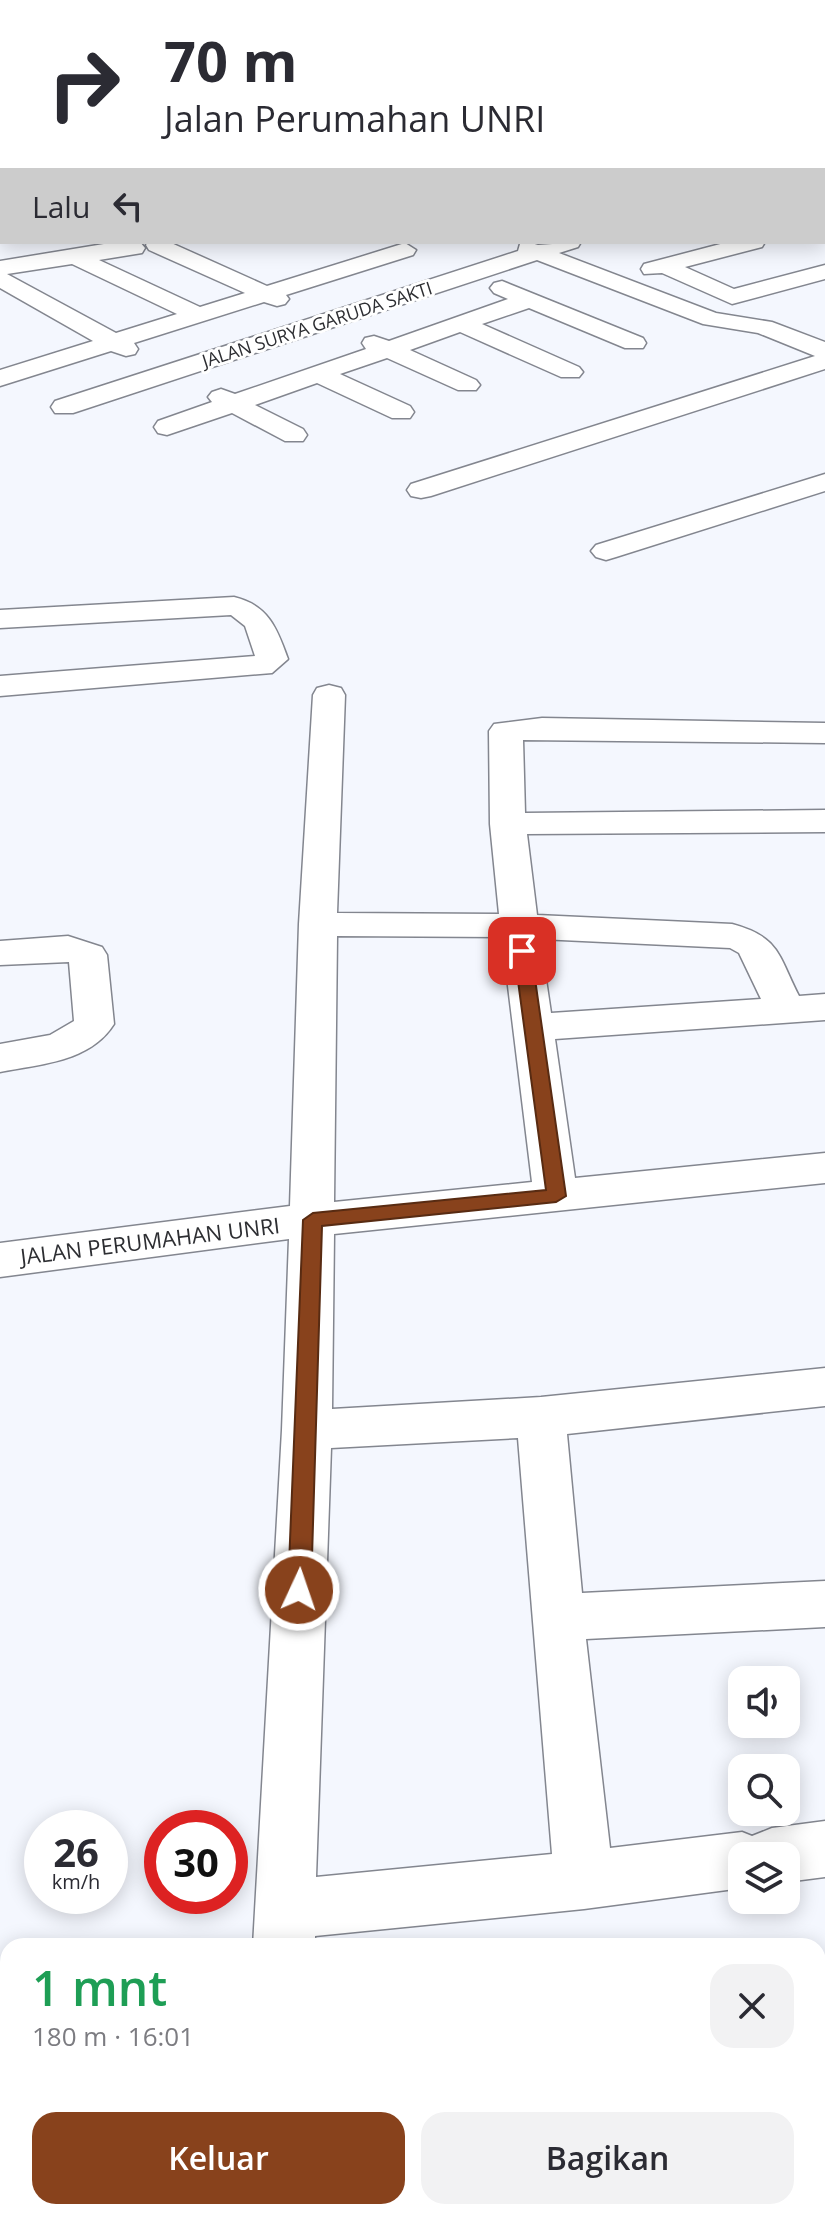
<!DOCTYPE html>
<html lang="id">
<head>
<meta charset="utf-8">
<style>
	body { margin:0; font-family:"Open Sans",sans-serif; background:#f2f2f3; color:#2b2b33; height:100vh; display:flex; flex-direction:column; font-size:30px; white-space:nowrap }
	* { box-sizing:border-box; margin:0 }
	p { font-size:26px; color:#7c7c81 }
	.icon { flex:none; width:44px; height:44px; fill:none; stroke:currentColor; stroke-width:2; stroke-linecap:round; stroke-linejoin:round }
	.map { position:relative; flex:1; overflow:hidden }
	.panel { position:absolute; left:0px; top:1938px; width:826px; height:282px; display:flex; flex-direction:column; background:#fff; border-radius:24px 24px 0 0; box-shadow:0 4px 20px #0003 }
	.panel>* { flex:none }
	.top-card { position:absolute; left:0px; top:0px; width:826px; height:244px; box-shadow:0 4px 20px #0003; background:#fff; color:#2b2b33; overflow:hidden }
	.fabs { position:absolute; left:728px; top:1666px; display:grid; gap:16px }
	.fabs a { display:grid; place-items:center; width:72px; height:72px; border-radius:16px; background:#fff; box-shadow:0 4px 20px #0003; font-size:40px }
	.speed { position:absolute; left:24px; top:1810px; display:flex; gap:16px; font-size:40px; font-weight:700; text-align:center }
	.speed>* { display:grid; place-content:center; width:104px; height:104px; border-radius:50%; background:#fff; box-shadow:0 4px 20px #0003; line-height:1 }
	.speed small { font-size:20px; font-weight:400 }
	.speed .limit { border:12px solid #d22; background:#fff; color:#111 }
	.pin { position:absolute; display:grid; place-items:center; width:68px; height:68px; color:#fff; margin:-34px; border-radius:16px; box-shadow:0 4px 12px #0006 }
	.me { position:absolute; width:88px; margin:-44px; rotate:3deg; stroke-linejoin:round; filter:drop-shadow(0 0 6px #0008) }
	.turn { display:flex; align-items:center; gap:28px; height:168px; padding:0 32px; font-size:36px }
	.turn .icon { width:104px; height:104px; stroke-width:2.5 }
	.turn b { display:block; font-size:56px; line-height:68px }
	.then { display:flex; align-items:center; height:76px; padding:0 32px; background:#0003; gap:16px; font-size:30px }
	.round { display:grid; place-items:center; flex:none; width:84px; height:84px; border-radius:24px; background:#f2f2f3 }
	.overview { display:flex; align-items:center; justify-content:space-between; height:136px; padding:0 32px }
	h1 { font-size:48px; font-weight:600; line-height:60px; color:#1e9e55 }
	.button { display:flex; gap:16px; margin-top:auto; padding:16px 32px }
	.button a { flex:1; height:92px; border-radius:24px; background:#88421c; color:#fff; font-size:32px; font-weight:600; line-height:92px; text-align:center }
	.button a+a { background:#f2f2f3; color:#2b2b33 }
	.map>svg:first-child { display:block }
</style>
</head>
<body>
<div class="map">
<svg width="825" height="2219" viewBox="0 0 825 2219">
	<rect width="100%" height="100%" fill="#f4f7fe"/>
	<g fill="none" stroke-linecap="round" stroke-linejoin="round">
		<defs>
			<path id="minor" d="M 0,0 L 22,0 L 2,2 L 0,7 Z
				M 109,0 L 126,0 L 127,2 L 110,2 Z
				M 203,0 L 231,0 L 232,2 L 202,2 Z
				M 0,38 L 2,38 L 2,48 L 0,48 Z
				M 0,86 L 2,87 L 2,99 L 0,98 Z
				M 0,122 L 2,122 L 2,134 L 0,134 Z
				M 0,154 L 2,154 L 0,167 Z
				M 824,171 L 825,171 L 825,183 L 824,183 Z
				M 0,185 L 2,185 L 2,197 L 0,197 Z
				M 824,215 L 825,216 L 825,230 L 824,229 Z
				M 0,218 L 2,218 L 2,232 L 0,232 Z
				M 116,242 L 140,242 L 145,248 L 142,253 L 99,260 L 200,307 L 245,293 L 149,250 L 146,245 L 148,242 L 169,242 L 267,286 L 405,243 L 416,250 L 413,255 L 286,295 L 289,299 L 285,304 L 277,306 L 264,302 L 134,343 L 138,349 L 135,354 L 126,356 L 111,351 L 0,386 L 0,370 L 93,341 L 0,288 L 0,261 ZM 72,264 L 177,314 L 116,333 L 7,274 Z
				M 528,242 L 538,245 L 581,242 L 578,247 L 559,253 L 716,313 L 772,322 L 825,342 L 825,369 L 431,496 L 421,498 L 411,496 L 407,490 L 411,484 L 815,356 L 758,333 L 703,324 L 537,260 L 73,413 L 55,413 L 51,407 L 55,401 L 518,251 L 520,244 Z
				M 728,242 L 765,242 L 762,247 L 685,267 L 734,289 L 825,265 L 825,279 L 732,304 L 662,273 L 644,274 L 641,269 L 644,264 Z
				M 502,281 L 643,338 L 646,343 L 643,348 L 625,348 L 529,308 L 482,324 L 579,367 L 583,372 L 579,377 L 561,377 L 460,332 L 410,350 L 476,380 L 480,385 L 476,390 L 458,390 L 387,358 L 340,374 L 410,406 L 414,412 L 410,418 L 392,418 L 317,383 L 255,405 L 303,429 L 307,435 L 303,441 L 285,441 L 232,413 L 167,435 L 158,433 L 154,427 L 158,421 L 212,402 L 208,397 L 212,392 L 221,389 L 235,394 L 366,349 L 362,343 L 365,338 L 374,336 L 389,341 L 508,299 L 494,293 L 490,288 L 494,283 Z
				M 825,474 L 825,491 L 616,557 L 606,560 L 596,557 L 591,551 L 596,545 Z
				M 234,597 C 268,605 277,628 288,659 L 272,673 L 0,696 L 0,676 L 255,656 L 245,626 L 231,615 L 0,628 L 0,610 Z
				M 329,685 L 341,688 L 345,695 L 337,913 L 499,914 L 490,824 L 489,731 L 494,724 L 542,718 L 825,723 L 825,743 L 523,740 L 525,813 L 825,810 L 825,832 L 527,834 L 537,915 L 732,924 C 780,937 778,955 799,996 L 825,994 L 825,1020 L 555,1039 L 575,1178 L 825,1153 L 825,1183 L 334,1234 L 332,1409 L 541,1397 L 825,1368 L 825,1406 L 567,1434 L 582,1593 L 825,1581 L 825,1627 L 586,1639 L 610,1848 L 742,1832 L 752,1836 L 772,1828 L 825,1821 L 825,1877 L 786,1882 L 786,1856 L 742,1856 L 742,1888 L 584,1909 L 315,1936 L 315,1946 L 253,1946 L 282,1430 L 289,1239 L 0,1277 L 0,1243 L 290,1206 L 299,924 L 313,695 L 317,688 ZM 337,936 L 502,937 L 532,1182 L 334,1202 ZM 540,939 L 730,948 L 739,953 L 761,999 L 551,1013 ZM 518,1438 L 552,1854 L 316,1877 L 331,1448 Z
				M 68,936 L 102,947 L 107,955 L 114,1024 C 90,1062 41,1064 0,1072 L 0,1044 L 50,1035 L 74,1021 L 69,962 L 0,965 L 0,941 Z
				M 818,2123 L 825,2123 L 825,2189 L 818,2189 Z
				M 242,2212 L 355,2212 L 352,2219 L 243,2219 Z"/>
		</defs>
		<use href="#minor" stroke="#83868f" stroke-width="3"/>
		<use href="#minor" fill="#fff" fill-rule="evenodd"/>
	</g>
	<path fill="#88421c" stroke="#582b12" stroke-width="2" d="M 522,946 L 531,951 L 566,1196 L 556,1202 L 322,1226 L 311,1590 L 308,1597 L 299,1599 L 291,1597 L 288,1590 L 303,1220 L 313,1213 L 546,1190 L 514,951 Z"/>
	<g text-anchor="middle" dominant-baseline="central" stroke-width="6" stroke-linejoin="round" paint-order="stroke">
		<g font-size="18" fill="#2d2e32" stroke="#fff">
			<text transform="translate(317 324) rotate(-18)">JALAN SURYA GARUDA SAKTI</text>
		</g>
		<g font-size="22" fill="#2d2e32" stroke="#fff">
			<text transform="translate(150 1240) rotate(-7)">JALAN PERUMAHAN UNRI</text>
		</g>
	</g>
</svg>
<div class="fabs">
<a><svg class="icon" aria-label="sound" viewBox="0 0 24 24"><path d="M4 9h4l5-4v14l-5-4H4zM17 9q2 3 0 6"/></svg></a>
<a><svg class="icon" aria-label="search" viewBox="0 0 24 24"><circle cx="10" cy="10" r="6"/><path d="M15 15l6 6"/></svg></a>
<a><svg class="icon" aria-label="layers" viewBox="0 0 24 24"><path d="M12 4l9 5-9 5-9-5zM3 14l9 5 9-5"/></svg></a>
</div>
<div class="speed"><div>26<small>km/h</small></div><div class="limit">30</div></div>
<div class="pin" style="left:522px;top:951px;background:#d93025"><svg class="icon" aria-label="arrive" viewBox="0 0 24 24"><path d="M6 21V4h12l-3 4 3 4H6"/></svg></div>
<svg class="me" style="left:299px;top:1590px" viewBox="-20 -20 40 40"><circle r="17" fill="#88421c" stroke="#fff" stroke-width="3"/><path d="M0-11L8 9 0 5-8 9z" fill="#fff"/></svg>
<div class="top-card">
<div class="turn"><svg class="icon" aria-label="right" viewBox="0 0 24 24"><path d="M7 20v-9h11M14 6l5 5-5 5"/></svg><div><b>70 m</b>Jalan Perumahan UNRI</div></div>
<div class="then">Lalu<svg class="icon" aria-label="left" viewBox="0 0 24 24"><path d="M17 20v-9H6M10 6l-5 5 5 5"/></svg></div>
</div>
<section class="panel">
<div class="overview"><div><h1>1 mnt</h1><p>180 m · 16:01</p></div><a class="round"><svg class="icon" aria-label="close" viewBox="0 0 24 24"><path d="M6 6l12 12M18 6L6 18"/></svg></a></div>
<div class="button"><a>Keluar</a><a>Bagikan</a></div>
</section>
</div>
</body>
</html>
